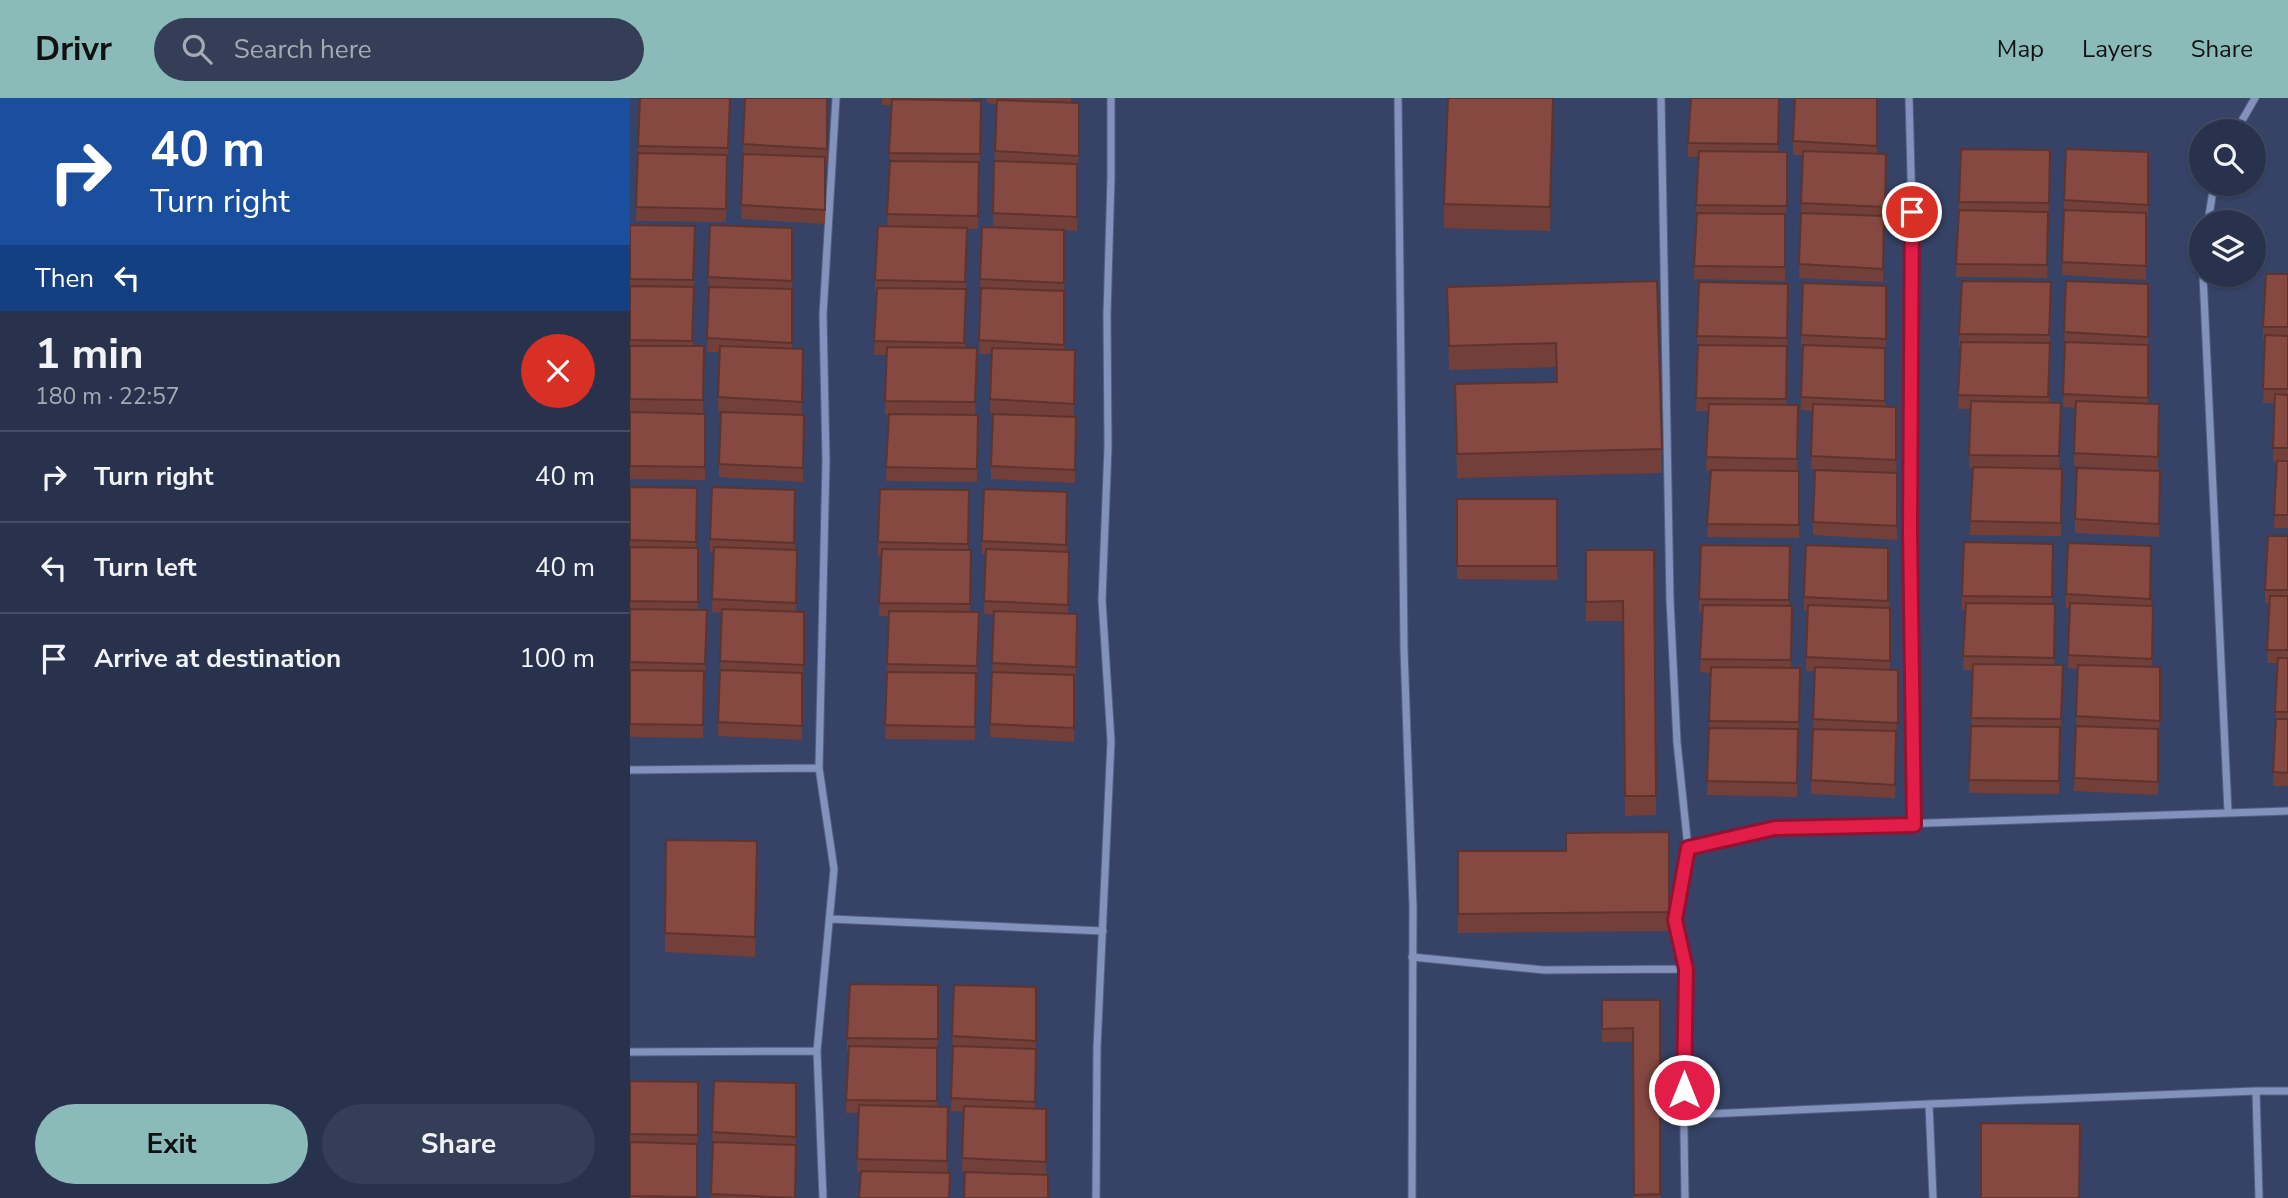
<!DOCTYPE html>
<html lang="en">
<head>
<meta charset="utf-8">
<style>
	body { margin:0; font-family:"Nunito Sans",sans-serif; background:#343e56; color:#f1f3f6; height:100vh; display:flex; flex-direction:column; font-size:26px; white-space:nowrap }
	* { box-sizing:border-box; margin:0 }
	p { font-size:23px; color:#a5aab5 }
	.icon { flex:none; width:38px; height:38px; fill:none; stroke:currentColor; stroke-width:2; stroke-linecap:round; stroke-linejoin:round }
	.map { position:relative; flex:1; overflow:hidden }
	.panel { display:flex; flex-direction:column; background:#28324c; width:630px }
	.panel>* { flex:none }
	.banner { background:#1a4fa0; color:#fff; overflow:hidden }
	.controls { position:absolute; left:1559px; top:21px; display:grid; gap:14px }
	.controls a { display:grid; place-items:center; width:77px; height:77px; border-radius:50%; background:#28324c; box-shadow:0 2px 5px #0004,0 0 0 2px #444d64; font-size:35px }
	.pin { position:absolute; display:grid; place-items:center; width:60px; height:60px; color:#fff; margin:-30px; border:4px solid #fff; border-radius:50%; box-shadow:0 2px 7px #0007 }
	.me { position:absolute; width:77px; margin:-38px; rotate:0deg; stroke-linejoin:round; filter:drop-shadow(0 0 5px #0008) }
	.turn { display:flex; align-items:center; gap:24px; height:147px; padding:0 35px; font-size:32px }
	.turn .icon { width:91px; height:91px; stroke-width:2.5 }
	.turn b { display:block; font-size:49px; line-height:60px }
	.then { display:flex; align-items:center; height:66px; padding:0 35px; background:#0003; gap:14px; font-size:26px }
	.round { display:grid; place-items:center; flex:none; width:74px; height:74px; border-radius:37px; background:#343e56 }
	.overview { display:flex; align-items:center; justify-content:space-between; height:119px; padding:0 35px }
	h1 { font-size:42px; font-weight:700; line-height:52px }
	.button { display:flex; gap:14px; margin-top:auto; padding:14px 35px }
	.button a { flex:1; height:80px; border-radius:42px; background:#8bbbb9; color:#111; font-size:28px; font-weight:700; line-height:80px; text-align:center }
	.button a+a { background:#343e56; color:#f1f3f6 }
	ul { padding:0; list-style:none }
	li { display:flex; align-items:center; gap:21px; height:91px; padding:0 35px; border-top:2px solid #444d64 }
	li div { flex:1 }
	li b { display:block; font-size:26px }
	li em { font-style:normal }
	header { display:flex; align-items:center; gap:42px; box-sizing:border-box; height:98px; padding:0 35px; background:#8bbbb9; color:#111 }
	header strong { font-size:33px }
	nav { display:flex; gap:38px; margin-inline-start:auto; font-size:24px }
	.search { width:490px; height:63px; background:#343e56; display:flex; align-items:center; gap:18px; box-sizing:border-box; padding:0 24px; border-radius:38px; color:#a5aab5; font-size:26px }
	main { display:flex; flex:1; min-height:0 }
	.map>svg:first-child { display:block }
</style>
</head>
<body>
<header>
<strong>Drivr</strong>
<div class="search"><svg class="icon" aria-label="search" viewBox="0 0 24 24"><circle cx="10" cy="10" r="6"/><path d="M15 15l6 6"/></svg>Search here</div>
<nav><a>Map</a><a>Layers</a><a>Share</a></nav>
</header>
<main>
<section class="panel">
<div class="banner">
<div class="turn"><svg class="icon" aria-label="right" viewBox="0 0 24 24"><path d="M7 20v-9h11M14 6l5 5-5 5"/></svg><div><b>40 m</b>Turn right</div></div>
<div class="then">Then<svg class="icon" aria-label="left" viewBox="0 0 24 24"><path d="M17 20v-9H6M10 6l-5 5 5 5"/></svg></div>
</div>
<div class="overview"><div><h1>1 min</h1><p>180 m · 22:57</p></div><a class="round" style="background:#d93025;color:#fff"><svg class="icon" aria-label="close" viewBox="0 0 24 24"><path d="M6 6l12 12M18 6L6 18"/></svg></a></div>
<ul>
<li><svg class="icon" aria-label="right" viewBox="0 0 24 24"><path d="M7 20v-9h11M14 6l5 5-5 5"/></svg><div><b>Turn right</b></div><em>40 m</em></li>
<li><svg class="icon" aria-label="left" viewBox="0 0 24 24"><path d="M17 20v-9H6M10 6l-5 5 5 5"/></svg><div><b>Turn left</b></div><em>40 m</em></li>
<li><svg class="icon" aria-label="arrive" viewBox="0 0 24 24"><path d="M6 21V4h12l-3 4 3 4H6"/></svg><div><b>Arrive at destination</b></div><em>100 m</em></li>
</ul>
<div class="button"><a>Exit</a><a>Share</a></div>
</section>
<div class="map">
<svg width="1658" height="1100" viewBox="0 0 1658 1100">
	<rect width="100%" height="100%" fill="#364366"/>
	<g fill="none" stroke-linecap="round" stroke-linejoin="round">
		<defs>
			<path id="minor" d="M 768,0 L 774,551 L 783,809 L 782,1100
				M 1031,0 L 1040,502 L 1047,644 L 1058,750 L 1045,822 L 1056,871 L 1053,968 L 1055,1100
				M 1279,0 L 1282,114 L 1280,433 L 1284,727
				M 1606,33 L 1625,0
				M 1578,124 L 1584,86
				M 1573,177 L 1598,714
				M 189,670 L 196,363 L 193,217 L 206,0
				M 0,672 L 189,670 L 204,771 L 187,953 L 0,954
				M 1058,750 L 1145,730 L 1658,713
				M 200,821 L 473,833
				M 782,859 L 914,872 L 1056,871
				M 187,953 L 193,1100
				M 1299,1006 L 1626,993
				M 1054,1017 L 1299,1006 L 1303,1100
				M 466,1100 L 467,950 L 481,643 L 472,502 L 478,349 L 477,217 L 481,79 L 481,0
				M 1629,1100 L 1626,993 L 1658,993"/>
		</defs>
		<use href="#minor" stroke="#546080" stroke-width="9"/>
		<use href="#minor" stroke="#8292bc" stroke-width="7"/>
	</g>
	<path fill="#733f39" d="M 10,0 L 100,0 L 96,124 L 6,123 Z
		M 115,0 L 197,0 L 197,64 L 195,64 L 195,126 L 111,121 Z
		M 252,0 L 342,0 L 342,2 L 351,3 L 348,131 L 337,131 L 335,250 L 347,250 L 345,317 L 348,317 L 347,384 L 256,383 L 259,317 L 255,317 L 257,257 L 244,257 L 247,195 L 245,195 L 245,182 L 257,128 L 262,7 L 252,7 Z
		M 357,0 L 441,0 L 441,4 L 449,5 L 447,133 L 434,132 L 434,252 L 445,252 L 444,319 L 446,319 L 445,385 L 361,381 L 361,368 L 426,318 L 360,315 L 361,256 L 349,256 L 351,194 L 350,181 L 428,132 L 363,128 L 366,6 L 357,5 Z
		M 924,0 L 920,133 L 814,130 L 814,106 Z
		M 1150,0 L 1148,54 L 1157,54 L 1155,183 L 1064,181 L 1068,59 L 1058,59 L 1058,45 Z
		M 1247,0 L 1247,56 L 1256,56 L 1253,184 L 1169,180 L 1173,57 L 1163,57 L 1163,43 Z
		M 1420,52 L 1417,180 L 1326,179 L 1329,104 Z
		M 1518,54 L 1518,120 L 1516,120 L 1516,182 L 1432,177 L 1434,102 Z
		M 0,127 L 65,128 L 63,248 L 74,248 L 73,315 L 75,316 L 75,382 L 0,381 Z
		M 162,130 L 162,250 L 173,251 L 172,317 L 174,317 L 173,384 L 89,379 L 89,366 L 153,316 L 88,313 L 89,254 L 77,254 L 79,192 L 78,179 Z
		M 1658,176 L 1658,430 L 1644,430 L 1647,364 L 1643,364 L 1645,305 L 1633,305 L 1635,242 L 1633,242 L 1633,229 Z
		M 1027,183 L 1032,375 L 827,380 L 825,286 L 926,284 L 926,269 L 819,272 L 817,189 Z
		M 1421,184 L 1419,305 L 1431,305 L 1429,371 L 1432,371 L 1431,438 L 1340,437 L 1343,370 L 1339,370 L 1341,311 L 1328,311 L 1331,249 L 1329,249 L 1329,236 Z
		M 1158,186 L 1156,307 L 1168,307 L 1167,373 L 1169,373 L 1169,440 L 1077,439 L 1081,373 L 1076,373 L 1079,313 L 1066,313 L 1068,252 L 1067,252 L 1067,238 Z
		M 1518,186 L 1518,306 L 1529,306 L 1528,372 L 1530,373 L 1529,439 L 1445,435 L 1445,421 L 1509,372 L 1444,368 L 1445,310 L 1433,309 L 1435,248 L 1434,234 Z
		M 1256,188 L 1255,308 L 1266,309 L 1267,442 L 1183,437 L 1183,424 L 1246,374 L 1181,371 L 1183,313 L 1171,312 L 1173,251 L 1171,250 L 1171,237 Z
		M 0,389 L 67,390 L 66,450 L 68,450 L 68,512 L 77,512 L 73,640 L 0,639 Z
		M 165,392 L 165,452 L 167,452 L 166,514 L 174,514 L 172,642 L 88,638 L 92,515 L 82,514 L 84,454 L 80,454 L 80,441 Z
		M 339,392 L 338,452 L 341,452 L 340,514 L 349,514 L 345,642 L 255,641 L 259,518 L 249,518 L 251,458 L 248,458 L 248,444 Z
		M 437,394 L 437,454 L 439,454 L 438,515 L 447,516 L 444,644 L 360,639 L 364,517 L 354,516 L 356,456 L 352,456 L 352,443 Z
		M 827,401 L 927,401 L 927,482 L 827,481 Z
		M 1658,438 L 1658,688 L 1643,688 L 1648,565 L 1637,565 L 1639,505 L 1635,505 L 1635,492 Z
		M 1423,446 L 1422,506 L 1425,506 L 1424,567 L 1433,567 L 1429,696 L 1339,695 L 1343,572 L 1333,572 L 1335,512 L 1332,512 L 1332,498 Z
		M 1160,448 L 1159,508 L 1162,508 L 1161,570 L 1170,570 L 1167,699 L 1077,697 L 1081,575 L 1070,574 L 1073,514 L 1069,514 L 1069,501 Z
		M 1521,448 L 1521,508 L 1523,508 L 1522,569 L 1530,569 L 1528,697 L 1444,693 L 1448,571 L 1438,570 L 1440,510 L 1436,510 L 1436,496 Z
		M 1258,450 L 1260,572 L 1268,572 L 1265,700 L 1181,696 L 1185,573 L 1176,573 L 1177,513 L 1174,512 L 1174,499 Z
		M 956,452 L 1024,452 L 1026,717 L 995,718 L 993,523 L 956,523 Z
		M 1039,734 L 1039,833 L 828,835 L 828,753 L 936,753 Z
		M 36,742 L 127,763 L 125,859 L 35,854 Z
		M 308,887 L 307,1008 L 318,1009 L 317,1075 L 227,1074 L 229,1015 L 216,1015 L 219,954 L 217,954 L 217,940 Z
		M 406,889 L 405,1010 L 416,1011 L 416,1077 L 332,1073 L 334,1014 L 321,1013 L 323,952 L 322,938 Z
		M 972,902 L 1030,902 L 1030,1100 L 1004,1100 L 1003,944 L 972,944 Z
		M 0,983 L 68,984 L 67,1100 L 0,1100 Z
		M 166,985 L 165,1100 L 81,1100 L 83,1048 L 82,1034 Z"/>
	<path fill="#5e332e" d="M 923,0 L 924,0 L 920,133 L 920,109 Z"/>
	<path fill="#864942" stroke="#5e332e" stroke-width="2" d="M 10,0 L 100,0 L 98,50 L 8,48 Z
		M 115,0 L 197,0 L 197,51 L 113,46 Z
		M 818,0 L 923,0 L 920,109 L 814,106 Z
		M 1061,0 L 1149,0 L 1148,46 L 1058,45 Z
		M 1165,0 L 1247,0 L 1247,48 L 1163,43 Z
		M 262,1 L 351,3 L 350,56 L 259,55 Z
		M 367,2 L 449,5 L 449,58 L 365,53 Z
		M 1331,51 L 1420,52 L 1419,105 L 1329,104 Z
		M 1436,51 L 1518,54 L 1518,107 L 1434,102 Z
		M 1069,53 L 1157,54 L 1157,108 L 1066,107 Z
		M 1173,53 L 1256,56 L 1255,109 L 1171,105 Z
		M 8,55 L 97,57 L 96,111 L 6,109 Z
		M 113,56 L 195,59 L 195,112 L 111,107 Z
		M 260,63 L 349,64 L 348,118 L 257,116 Z
		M 364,63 L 447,66 L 447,119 L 363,115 Z
		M 1329,112 L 1418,114 L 1417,167 L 1326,166 Z
		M 1434,112 L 1516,115 L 1516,168 L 1432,164 Z
		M 1067,115 L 1155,116 L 1155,169 L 1064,168 Z
		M 1171,115 L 1254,118 L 1253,171 L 1169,166 Z
		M 0,127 L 65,128 L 63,182 L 0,181 Z
		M 80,127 L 162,130 L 162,183 L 78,179 Z
		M 248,128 L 337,130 L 335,184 L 245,182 Z
		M 352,129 L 434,132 L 434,185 L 350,181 Z
		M 1636,176 L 1658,176 L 1658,229 L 1633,229 Z
		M 1027,183 L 1032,351 L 827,356 L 825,286 L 927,284 L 926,245 L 819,248 L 817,189 Z
		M 1332,183 L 1421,184 L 1419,237 L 1329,236 Z
		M 1436,183 L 1518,186 L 1518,239 L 1434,234 Z
		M 1069,184 L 1158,186 L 1157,240 L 1067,238 Z
		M 1173,185 L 1256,188 L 1256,241 L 1171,237 Z
		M 0,188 L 64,189 L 62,243 L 0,242 Z
		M 79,189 L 162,191 L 162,245 L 77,240 Z
		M 247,190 L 336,191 L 334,245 L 244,243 Z
		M 351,190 L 434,193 L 434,247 L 349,242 Z
		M 1635,237 L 1658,238 L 1658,291 L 1633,291 Z
		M 1331,244 L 1420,245 L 1418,299 L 1328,297 Z
		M 1435,244 L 1518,247 L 1518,300 L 1433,296 Z
		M 1068,247 L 1157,248 L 1156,301 L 1066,300 Z
		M 1173,247 L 1255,250 L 1255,303 L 1171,299 Z
		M 0,248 L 74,248 L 73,302 L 0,301 Z
		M 90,248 L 173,251 L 172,304 L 88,299 Z
		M 257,249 L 347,250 L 345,304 L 255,303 Z
		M 362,250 L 445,252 L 444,306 L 360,301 Z
		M 1645,296 L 1658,297 L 1658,350 L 1643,350 Z
		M 1341,303 L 1431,305 L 1429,358 L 1339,357 Z
		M 1446,303 L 1529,306 L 1528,359 L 1444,355 Z
		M 1079,306 L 1168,307 L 1167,361 L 1076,359 Z
		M 1183,306 L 1266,309 L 1266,362 L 1181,358 Z
		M 0,314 L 75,316 L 75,369 L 0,368 Z
		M 91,314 L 174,317 L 173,370 L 89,366 Z
		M 259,316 L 348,317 L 347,371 L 256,369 Z
		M 363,316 L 446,319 L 445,372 L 361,368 Z
		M 1647,363 L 1658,363 L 1658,417 L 1644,417 Z
		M 1343,369 L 1432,371 L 1431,425 L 1340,423 Z
		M 1447,370 L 1530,373 L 1529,426 L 1445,421 Z
		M 1081,372 L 1169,373 L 1169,427 L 1077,426 Z
		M 1185,372 L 1267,375 L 1267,428 L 1183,424 Z
		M 0,389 L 67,390 L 66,444 L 0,442 Z
		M 82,389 L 165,392 L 164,445 L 80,441 Z
		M 250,391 L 339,392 L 338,446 L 248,444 Z
		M 354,391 L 437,394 L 436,447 L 352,443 Z
		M 827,401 L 927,401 L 927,468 L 827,468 Z
		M 1638,438 L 1658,438 L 1658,492 L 1635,492 Z
		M 1334,444 L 1423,446 L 1422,499 L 1332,498 Z
		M 1438,445 L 1521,448 L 1520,501 L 1436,496 Z
		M 1071,447 L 1160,448 L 1159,502 L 1069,501 Z
		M 1176,447 L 1258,450 L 1258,503 L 1174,499 Z
		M 0,449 L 68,450 L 68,504 L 0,503 Z
		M 84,449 L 167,452 L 166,505 L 82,501 Z
		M 252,451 L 341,452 L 340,506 L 249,505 Z
		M 356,451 L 439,454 L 438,507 L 354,503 Z
		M 956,452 L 1024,452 L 1026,698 L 995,698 L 993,503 L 956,504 Z
		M 1640,498 L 1658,498 L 1658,552 L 1637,552 Z
		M 1336,505 L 1425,506 L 1424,560 L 1333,558 Z
		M 1440,505 L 1523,508 L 1522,561 L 1438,557 Z
		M 1073,507 L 1162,508 L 1161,562 L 1070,561 Z
		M 1178,507 L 1260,510 L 1260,563 L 1176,559 Z
		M 0,511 L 77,512 L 75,566 L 0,564 Z
		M 92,511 L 174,514 L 174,567 L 90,563 Z
		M 259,513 L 349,514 L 347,568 L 257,566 Z
		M 364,513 L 447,516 L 446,569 L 362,565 Z
		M 1648,560 L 1658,560 L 1658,614 L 1645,614 Z
		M 1343,566 L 1433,567 L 1431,621 L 1341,620 Z
		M 1448,567 L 1530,569 L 1530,623 L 1446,618 Z
		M 1081,569 L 1170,570 L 1169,624 L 1079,623 Z
		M 1185,569 L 1268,572 L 1268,625 L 1183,621 Z
		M 0,572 L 74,573 L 73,627 L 0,626 Z
		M 90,572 L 172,575 L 172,628 L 88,624 Z
		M 257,574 L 346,575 L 345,629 L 255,627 Z
		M 362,574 L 444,577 L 444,630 L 360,626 Z
		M 1646,621 L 1658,621 L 1658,675 L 1643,674 Z
		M 1341,628 L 1430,629 L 1429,683 L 1339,682 Z
		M 1446,628 L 1528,631 L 1528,684 L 1444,680 Z
		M 1079,630 L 1168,631 L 1167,685 L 1077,683 Z
		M 1183,631 L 1266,633 L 1265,687 L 1181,682 Z
		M 1039,734 L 1039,814 L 828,816 L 828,753 L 936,753 L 936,735 Z
		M 36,742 L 127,743 L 125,839 L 35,835 Z
		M 220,886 L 308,887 L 308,941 L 217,940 Z
		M 324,887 L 406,889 L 406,943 L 322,938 Z
		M 972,902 L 1030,902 L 1030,1096 L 1004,1097 L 1003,930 L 972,931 Z
		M 219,948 L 307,950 L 307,1003 L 216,1002 Z
		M 323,948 L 406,951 L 405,1004 L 321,1000 Z
		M 0,983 L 68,984 L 68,1037 L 0,1036 Z
		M 84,983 L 166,985 L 166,1039 L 82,1034 Z
		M 229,1007 L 318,1009 L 317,1063 L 227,1061 Z
		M 334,1008 L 416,1011 L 416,1064 L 332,1060 Z
		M 1351,1025 L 1450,1026 L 1449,1100 L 1351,1100 Z
		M 0,1044 L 67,1046 L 67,1099 L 0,1098 Z
		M 83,1044 L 166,1047 L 165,1100 L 81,1096 Z
		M 231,1073 L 320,1075 L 319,1100 L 229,1100 Z
		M 335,1074 L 418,1077 L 418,1100 L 334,1100 Z"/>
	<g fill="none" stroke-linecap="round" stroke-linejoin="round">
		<defs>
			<path id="route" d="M 1054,992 L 1056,871 L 1045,822 L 1058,750 L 1145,730 L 1284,727 L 1280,432 L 1282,114"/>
		</defs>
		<use href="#route" stroke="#92132f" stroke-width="18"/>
		<use href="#route" stroke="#e11d48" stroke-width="12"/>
	</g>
</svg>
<div class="controls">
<a><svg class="icon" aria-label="search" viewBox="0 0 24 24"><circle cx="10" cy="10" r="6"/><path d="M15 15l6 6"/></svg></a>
<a><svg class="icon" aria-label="layers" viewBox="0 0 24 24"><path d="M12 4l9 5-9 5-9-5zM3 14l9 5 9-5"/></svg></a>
</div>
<div class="pin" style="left:1282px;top:114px;background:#d93025"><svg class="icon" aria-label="arrive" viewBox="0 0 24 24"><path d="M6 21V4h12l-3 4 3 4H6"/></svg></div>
<svg class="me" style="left:1054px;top:992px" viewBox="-20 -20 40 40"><circle r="17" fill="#e11d48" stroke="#fff" stroke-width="3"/><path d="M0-11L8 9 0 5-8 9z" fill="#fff"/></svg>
</div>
</main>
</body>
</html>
